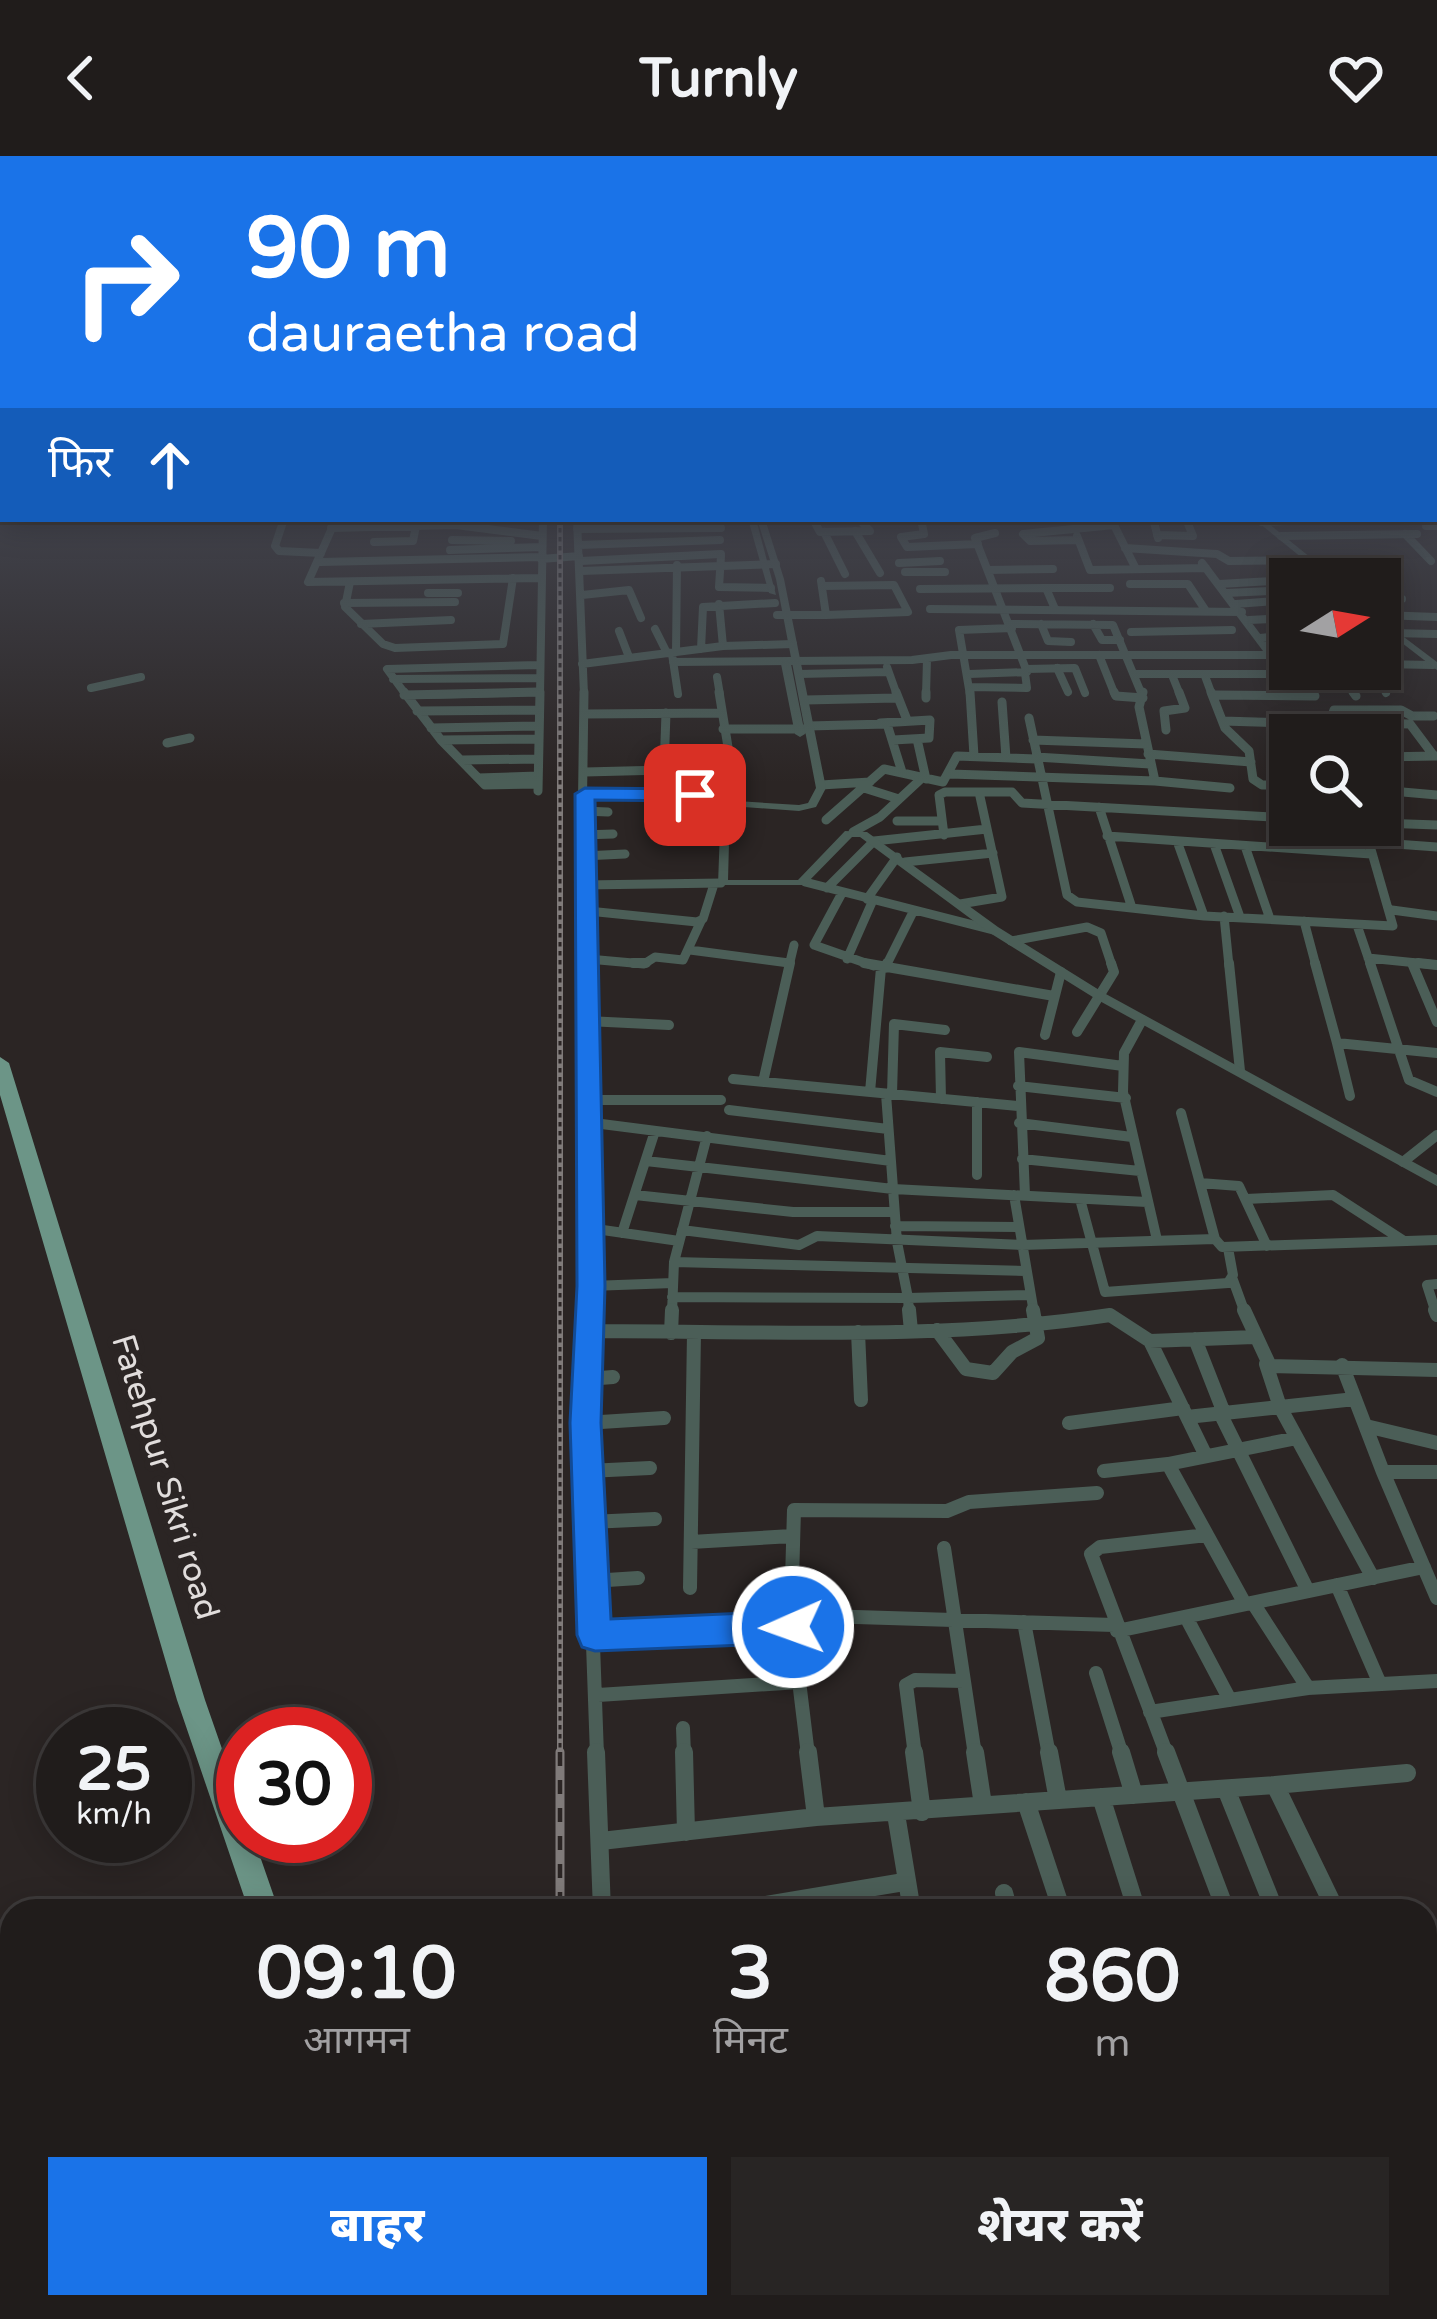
<!DOCTYPE html>
<html lang="hi">
<head>
<meta charset="utf-8">
<style>
	body { margin:0; font-family:"Varela Round","Noto Sans Devanagari",sans-serif; background:#282524; color:#f1f3f6; height:100vh; display:flex; flex-direction:column; font-size:45px; white-space:nowrap }
	* { box-sizing:border-box; margin:0 }
	p { font-size:39px; color:#a2a1a3 }
	.icon { flex:none; width:66px; height:66px; fill:none; stroke:currentColor; stroke-width:2; stroke-linecap:round; stroke-linejoin:round }
	.map { position:relative; flex:1; overflow:hidden }
	.drawer { position:absolute; left:0px; top:1743px; width:1437px; height:420px; display:flex; flex-direction:column; background:#201c1b; border-radius:36px 36px 0 0; box-shadow:0 6px 30px #0003,0 0 0 3px #3d3a3a }
	.drawer>* { flex:none }
	.top-card { position:absolute; left:0px; top:0px; width:1437px; height:366px; box-shadow:0 6px 30px #0003,0 0 0 3px #3d3a3a; background:#1a73e8; color:#fff; overflow:hidden }
	.needle { width:78px; rotate:79deg }
	.buttons { position:absolute; left:1269px; top:402px; display:grid; gap:24px }
	.buttons a { display:grid; place-items:center; width:132px; height:132px; border-radius:0px; background:#201c1b; box-shadow:0 6px 30px #0003,0 0 0 3px #3d3a3a; font-size:60px }
	.speed { position:absolute; left:36px; top:1551px; display:flex; gap:24px; font-size:60px; font-weight:700; text-align:center }
	.speed>* { display:grid; place-content:center; width:156px; height:156px; border-radius:50%; background:#201c1b; box-shadow:0 6px 30px #0003,0 0 0 3px #3d3a3a; line-height:1 }
	.speed small { font-size:30px; font-weight:400 }
	.speed .limit { border:18px solid #d22; background:#fff; color:#111 }
	.pin { position:absolute; display:grid; place-items:center; width:102px; height:102px; color:#fff; margin:-51px; border-radius:24px; box-shadow:0 6px 18px #0006 }
	.me { position:absolute; width:132px; margin:-66px; rotate:268deg; stroke-linejoin:round; filter:drop-shadow(0 0 9px #0008) }
	.turn { display:flex; align-items:center; gap:42px; height:252px; padding:0 48px; font-size:54px }
	.turn .icon { width:156px; height:156px; stroke-width:2.5 }
	.turn b { display:block; font-size:84px; line-height:102px }
	.then { display:flex; align-items:center; height:114px; padding:0 48px; background:#0003; gap:24px; font-size:45px }
	.eta { display:flex; justify-content:space-evenly; align-items:center; height:204px; text-align:center }
	.eta b { font-size:72px; font-weight:800; line-height:84px }
	.primary-button { display:flex; gap:24px; margin-top:auto; padding:24px 48px }
	.primary-button a { flex:1; height:138px; border-radius:0px; background:#1a73e8; color:#fff; font-size:48px; font-weight:800; line-height:138px; text-align:center }
	.primary-button a+a { background:#282524; color:#f1f3f6 }
	header { display:flex; justify-content:space-between; align-items:center; height:156px; padding:0 48px; background:#201c1b; font-size:54px; font-weight:800 }
	.map>svg:first-child { display:block }
</style>
</head>
<body>
<header><svg class="icon" aria-label="back" viewBox="0 0 24 24"><path d="M15 5l-7 7 7 7"/></svg>Turnly<svg class="icon" aria-label="heart" viewBox="0 0 24 24"><path d="M12 20l-8-8c-3-5 5-10 8-4 3-6 11-1 8 4z"/></svg></header>
<div class="map">
<svg width="1437" height="2163" viewBox="0 0 1437 2163">
	<rect width="100%" height="100%" fill="#2b2524"/>
	<g fill="none" stroke-linecap="round" stroke-linejoin="round">
		<path stroke="#4b5e57" stroke-width="8" d="M 284,363 L 275,390 L 279,395 L 321,397
			M 336,363 L 308,426 L 540,422
			M 577,363 L 584,539
			M 813,363 L 820,376 L 870,375 L 859,363
			M 921,363 L 924,378 L 901,381 L 907,391 L 978,388
			M 1262,366 L 1334,363
			M 1426,370 L 1437,370
			M 331,372 L 456,369 L 542,380
			M 577,373 L 721,372
			M 855,375 L 880,417
			M 824,376 L 845,418
			M 1405,378 L 1431,405
			M 1157,379 L 1193,380 L 1186,363
			M 1077,380 L 1090,414 L 1206,412
			M 1281,380 L 1417,378
			M 1158,382 L 1154,366 L 1165,363
			M 452,384 L 511,385
			M 1078,384 L 1030,385 L 1023,378 L 1114,369 L 1136,413
			M 374,386 L 413,385 L 416,370
			M 579,389 L 720,384
			M 1125,392 L 1217,398 L 1229,405 L 1313,404
			M 450,394 L 542,391
			M 721,400 L 719,431 L 771,432
			M 541,403 L 579,400
			M 581,405 L 721,398
			M 320,406 L 541,401
			M 899,407 L 940,405
			M 1202,407 L 1286,519
			M 988,414 L 1053,413
			M 581,415 L 776,408
			M 905,416 L 945,416
			M 350,426 L 345,451 L 383,488 L 395,492 L 503,488 L 513,422
			M 1130,428 L 1188,428 L 1206,455
			M 1219,428 L 1290,424
			M 822,430 L 894,429 L 908,456 L 826,459
			M 1046,432 L 1110,432
			M 920,433 L 1046,432 L 1055,453
			M 428,437 L 458,437
			M 1226,437 L 1270,435
			M 582,439 L 629,434 L 641,462
			M 1380,442 L 1402,443
			M 344,447 L 455,446
			M 719,448 L 723,490
			M 1236,448 L 1290,444
			M 930,453 L 1242,456
			M 777,459 L 826,459 L 821,425
			M 1380,459 L 1437,461
			M 1249,464 L 1290,462
			M 361,468 L 451,464
			M 1011,468 L 1113,469 L 1142,539
			M 1041,468 L 1048,485 L 1071,486
			M 1093,468 L 1102,484 L 1120,484
			M 655,473 L 667,497
			M 619,475 L 629,501
			M 1131,476 L 1232,474
			M 1391,477 L 1437,478
			M 1260,482 L 1290,479
			M 701,493 L 703,451 L 775,447
			M 676,496 L 677,409
			M 672,498 L 678,538
			M 1099,499 L 1115,539
			M 673,506 L 912,504 L 951,499 L 1271,499
			M 582,508 L 723,490 L 793,488
			M 1380,508 L 1433,509
			M 887,511 L 897,539
			M 1057,512 L 1068,536
			M 1026,513 L 1075,512 L 1085,537
			M 1375,514 L 1386,537
			M 799,518 L 888,516
			M 969,518 L 1027,516 L 975,382 L 995,377
			M 1135,518 L 1377,518
			M 1172,519 L 1180,539
			M 1304,519 L 1314,539
			M 1343,519 L 1355,539
			M 1205,520 L 1212,539
			M 717,521 L 720,539
			M 393,523 L 538,522
			M 969,531 L 1027,532 L 1025,517
			M 91,532 L 141,521
			M 406,539 L 387,513 L 538,509
			M 424,539 L 538,536
			M 540,539 L 543,363
			M 926,539 L 927,503
			M 970,539 L 959,474 L 1012,472"/>
		<path stroke="#4b5e57" stroke-width="9" d="M 404,536 L 441,584 L 485,629 L 538,628
			M 584,536 L 582,679 L 588,810
			M 719,536 L 737,646
			M 896,536 L 907,564
			M 970,536 L 974,600
			M 1114,536 L 1116,540 L 1143,542
			M 1143,536 L 1139,551 L 1155,625 L 1230,632
			M 1211,536 L 1225,572 L 1249,595 L 1253,623 L 1262,629 L 1290,629
			M 1353,536 L 1356,540
			M 404,539 L 538,536
			M 1216,539 L 1315,540 L 1313,536
			M 926,542 L 926,536
			M 805,544 L 896,542
			M 1002,546 L 1006,602
			M 417,555 L 538,554
			M 585,558 L 720,557
			M 1029,562 L 1067,739 L 1077,746 L 1204,760 L 1393,770 L 1364,669
			M 1223,565 L 1329,568 L 1334,554 L 1401,554 L 1412,560 L 1434,560
			M 880,567 L 930,564 L 929,582 L 893,584
			M 808,570 L 887,568 L 902,616
			M 431,572 L 538,570
			M 723,573 L 808,573
			M 1166,574 L 1164,555 L 1185,552 L 1179,536
			M 1368,579 L 1364,567 L 1410,568 L 1434,600
			M 917,583 L 926,623
			M 441,584 L 538,583
			M 1033,584 L 1146,588
			M 167,587 L 190,582
			M 1148,598 L 1251,606
			M 1036,601 L 1150,608
			M 1380,601 L 1436,600
			M 1380,602 L 1391,635
			M 462,604 L 538,603
			M 585,616 L 664,614 L 666,557
			M 950,618 L 1155,625
			M 478,622 L 538,620
			M 821,629 L 870,626
			M 864,632 L 899,643
			M 1380,634 L 1437,639
			M 538,635 L 540,536
			M 585,638 L 695,639
			M 1099,651 L 1132,752
			M 583,655 L 608,656
			M 826,664 L 884,613 L 943,626 L 957,600 L 1036,603
			M 897,665 L 941,665
			M 1380,667 L 1437,669
			M 853,676 L 880,661 L 922,622
			M 582,679 L 613,678
			M 944,679 L 939,639 L 945,636 L 1012,636 L 1022,647 L 1290,662
			M 1107,680 L 1371,698
			M 1177,685 L 1204,760
			M 1368,686 L 1437,691
			M 1214,688 L 1240,761
			M 1245,690 L 1270,763
			M 583,700 L 625,698
			M 905,706 L 993,697
			M 805,726 L 993,774
			M 584,729 L 721,727
			M 827,732 L 874,685 L 987,673
			M 842,737 L 814,789 L 874,810
			M 867,743 L 897,701
			M 960,748 L 1002,741 L 979,636
			M 1392,754 L 1437,760
			M 588,755 L 697,766 L 703,763 L 714,728
			M 1224,760 L 1229,810
			M 1304,765 L 1316,810
			M 1357,769 L 1371,810
			M 1011,785 L 1087,771 L 1101,777 L 1112,810
			M 690,794 L 789,807
			M 1368,802 L 1437,809
			M 588,803 L 644,808 L 655,801 L 683,804 L 701,765
			M 847,803 L 873,744
			M 789,810 L 794,789
			M 886,810 L 914,754"/>
		<path stroke="#4b5e57" stroke-width="10" d="M 588,807 L 590,1157
			M 633,807 L 646,807
			M 864,807 L 1054,840
			M 1229,807 L 1240,915
			M 1315,807 L 1337,887 L 1437,897
			M 1370,807 L 1409,924 L 1437,936
			M 1412,807 L 1437,866
			M 1418,807 L 1437,809
			M 885,812 L 887,807
			M 1142,864 L 1124,897 L 1123,936 L 1157,1084
			M 587,865 L 669,869
			M 1077,876 L 1114,816 L 1111,807
			M 1045,879 L 1061,816
			M 1337,887 L 1350,940
			M 733,923 L 1018,950
			M 763,926 L 790,807
			M 1018,930 L 1126,942
			M 870,936 L 881,812
			M 892,938 L 894,868 L 945,874
			M 941,943 L 940,896 L 987,901
			M 586,944 L 721,944
			M 977,946 L 977,1019
			M 729,954 L 888,973
			M 1181,957 L 1215,1083 L 1222,1091 L 1437,1084
			M 586,966 L 891,1005
			M 1019,967 L 1132,981
			M 1022,1003 L 1140,1015
			M 646,1005 L 893,1033 L 1147,1046
			M 1403,1006 L 1437,979
			M 1200,1027 L 1239,1030 L 1267,1090
			M 635,1039 L 793,1056 L 894,1056
			M 1014,1039 L 1034,1157
			M 1025,1039 L 1019,896 L 1123,910
			M 1080,1043 L 1105,1136 L 1228,1127 L 1233,1119 L 1228,1092
			M 1246,1043 L 1333,1039 L 1404,1085
			M 895,1070 L 1019,1071
			M 589,1072 L 679,1085
			M 682,1074 L 799,1089 L 817,1080 L 1022,1089 L 1215,1083
			M 622,1077 L 655,975
			M 674,1106 L 1025,1115
			M 1233,1124 L 1245,1157
			M 591,1130 L 673,1127
			M 672,1141 L 908,1142 L 897,1086 L 886,938
			M 672,1157 L 674,1106 L 707,980
			M 909,1157 L 908,1142 L 1030,1139
			M 1436,1157 L 1427,1129 L 1437,1128"/>
		<path stroke="#4b5e57" stroke-width="14" d="M 590,1154 L 585,1267 L 597,1599
			M 909,1154 L 911,1175
			M 1244,1154 L 1270,1210 L 1437,1214
			M 1435,1154 L 1437,1159
			M 937,1174 L 966,1213 L 993,1217 L 1012,1196 L 1038,1182 L 1033,1154
			M 588,1175 C 761,1175 938,1185 1110,1159 L 1150,1185 L 1254,1181
			M 858,1176 L 861,1244
			M 671,1177 L 672,1154
			M 1195,1183 L 1224,1257
			M 1150,1185 L 1206,1300
			M 1266,1208 L 1280,1251 L 1373,1422
			M 1342,1209 L 1383,1316
			M 587,1223 L 613,1221
			M 1220,1257 L 1308,1435
			M 1187,1261 L 1355,1243
			M 585,1267 L 664,1262
			M 1069,1267 L 1183,1252
			M 1366,1270 L 1437,1287
			M 1168,1308 L 1245,1448
			M 588,1315 L 650,1312
			M 1104,1315 L 1168,1308 L 1297,1282
			M 1437,1316 L 1383,1316 L 1437,1442
			M 590,1366 L 655,1363
			M 691,1386 L 792,1380
			M 944,1392 L 975,1599
			M 592,1425 L 638,1422
			M 1337,1429 L 1380,1528
			M 690,1432 L 694,1177
			M 1253,1447 L 1308,1532
			M 791,1459 L 1114,1469
			M 1186,1461 L 1230,1544
			M 1024,1466 L 1049,1599
			M 1117,1475 L 1424,1411
			M 595,1479 L 793,1471
			M 1096,1517 L 1122,1599
			M 598,1539 L 800,1526
			M 1150,1556 L 1308,1532 L 1437,1525
			M 683,1572 L 684,1599
			M 808,1599 L 791,1459 L 794,1354 L 947,1355 L 969,1346 L 1097,1337
			M 915,1599 L 906,1529 L 915,1524 L 964,1525
			M 1167,1599 L 1091,1398 L 1100,1391 L 1207,1379"/>
		<path stroke="#4b5e57" stroke-width="18" d="M 596,1596 L 602,1755
			M 684,1596 L 686,1676
			M 808,1596 L 816,1661
			M 914,1596 L 922,1656
			M 975,1596 L 983,1649
			M 1049,1596 L 1058,1644
			M 1121,1596 L 1134,1639
			M 1166,1596 L 1226,1755
			M 1275,1629 L 1407,1617
			M 1226,1633 L 1275,1755
			M 1101,1641 L 1137,1755
			M 1026,1646 L 1062,1755
			M 896,1658 L 912,1755
			M 601,1685 L 816,1661 L 1275,1629 L 1336,1755
			M 1004,1737 L 1009,1755
			M 729,1755 L 904,1726
			M 1425,1915 L 1437,1934
			M 610,2151 L 610,2163"/>
		<path fill="#4b5e57" fill-rule="evenodd" d="M 748,363 L 756,363 L 776,439 L 769,437 Z
			M 757,363 L 765,363 L 784,423 L 826,632 L 816,651 L 799,655 L 730,650 L 728,724 L 798,724 L 845,675 L 867,676 L 998,771 L 1104,837 L 1437,1019 L 1437,1030 L 1096,843 L 990,777 L 860,681 L 852,681 L 805,729 L 718,729 L 721,644 L 799,649 L 808,647 L 816,632 L 776,423 Z
			M 1254,363 L 1263,363 L 1337,423 L 1328,423 Z
			M 1380,463 L 1437,506 L 1437,514 L 1380,470 Z
			M 786,505 L 791,508 L 805,578 L 800,581 L 795,578 L 781,508 Z
			M 1437,2036 L 1437,2064 L 1425,2070 L 1425,2042 Z
			M 1437,2075 L 1437,2103 L 1425,2109 L 1425,2081 Z
			M 1288,2151 L 1322,2151 L 1314,2163 L 1280,2163 Z
			M 1340,2151 L 1373,2151 L 1365,2163 L 1332,2163 Z"/>
		<path fill="#5e7d72" fill-rule="evenodd" d="M 1434,342 L 1437,343 L 1437,349 L 1434,348 Z"/>
		<path fill="#6c9587" fill-rule="evenodd" d="M 0,901 L 9,907 L 205,1544 L 243,1653 L 243,1680 L 253,1680 L 279,1755 L 249,1755 L 177,1544 L 0,939 Z
			M 388,2151 L 424,2151 L 429,2163 L 393,2163 Z"/>
		<defs>
			<path id="rail-far1" d="M 560,363 L 560,1599"/>
			<path id="rail" d="M 560,1596 L 560,1755
				M 560,2151 L 560,2163"/>
		</defs>
		<use href="#rail-far1" stroke="#807b7a" stroke-width="6"/>
		<use href="#rail" stroke="#807b7a" stroke-width="9"/>
		<use href="#rail-far1" stroke="#2b2524" stroke-width="3" stroke-dasharray="4.5" stroke-linecap="butt"/>
		<use href="#rail" stroke="#2b2524" stroke-width="4.5" stroke-dasharray="14" stroke-linecap="butt"/>
	</g>
	<linearGradient id="sky" x2="0" y2="1"><stop stop-color="#181414"/><stop offset="0.52" stop-color="#444650"/><stop offset="1" stop-color="#444650" stop-opacity="0"/></linearGradient>
	<rect width="1437" height="627" fill="url(#sky)"/>
	<path fill="#1a73e8" stroke="#114b97" stroke-width="3" d="M 585,632 L 695,633 L 705,639 L 695,645 L 595,644 L 605,1130 L 601,1267 L 611,1463 L 793,1455 L 805,1460 L 810,1471 L 805,1483 L 793,1487 L 595,1495 L 582,1491 L 577,1479 L 570,1267 L 577,1130 L 575,638 Z"/>
	<g text-anchor="middle" dominant-baseline="central" stroke-width="12" stroke-linejoin="round" paint-order="stroke">
		<g font-size="33" fill="#e1dddc" stroke="#2b2524">
			<text transform="translate(165 1321) rotate(73)">Fatehpur Sikri road</text>
		</g>
	</g>
</svg>
<div class="buttons">
<a><svg class="needle" viewBox="-14 -14 28 28"><path d="M0-13l5 13h-10z" fill="#e53935"/><path d="M0 13l5-13h-10z" fill="#a2a1a3"/></svg></a>
<a><svg class="icon" aria-label="search" viewBox="0 0 24 24"><circle cx="10" cy="10" r="6"/><path d="M15 15l6 6"/></svg></a>
</div>
<div class="speed"><div>25<small>km/h</small></div><div class="limit">30</div></div>
<div class="pin" style="left:695px;top:639px;background:#d93025"><svg class="icon" aria-label="arrive" viewBox="0 0 24 24"><path d="M6 21V4h12l-3 4 3 4H6"/></svg></div>
<svg class="me" style="left:793px;top:1471px" viewBox="-20 -20 40 40"><circle r="17" fill="#1a73e8" stroke="#fff" stroke-width="3"/><path d="M0-11L8 9 0 5-8 9z" fill="#fff"/></svg>
<div class="top-card">
<div class="turn"><svg class="icon" aria-label="right" viewBox="0 0 24 24"><path d="M7 20v-9h11M14 6l5 5-5 5"/></svg><div><b>90 m</b>dauraetha road</div></div>
<div class="then">फिर<svg class="icon" aria-label="ahead" viewBox="0 0 24 24"><path d="M12 20V5M6 11l6-6 6 6"/></svg></div>
</div>
<section class="drawer">
<div class="eta">
<div><b>09:10</b><p>आगमन</p></div>
<div><b>3</b><p>मिनट</p></div>
<div><b>860</b><p>m</p></div>
</div>
<div class="primary-button"><a>बाहर</a><a>शेयर करें</a></div>
</section>
</div>
</body>
</html>
